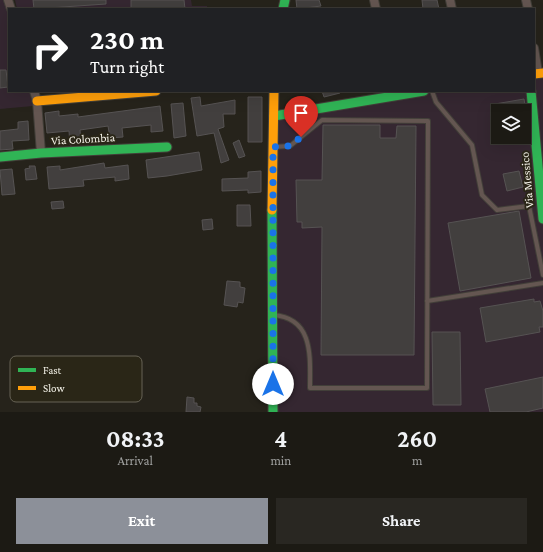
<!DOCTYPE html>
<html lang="en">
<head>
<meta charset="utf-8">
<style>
	body { margin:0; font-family:"Crimson Pro",serif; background:#292722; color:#f1f3f6; height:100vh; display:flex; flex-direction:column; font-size:15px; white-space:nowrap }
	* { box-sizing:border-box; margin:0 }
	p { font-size:13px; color:#a0a1a0 }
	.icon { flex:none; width:22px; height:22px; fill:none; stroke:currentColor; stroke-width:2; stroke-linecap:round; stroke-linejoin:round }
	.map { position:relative; height:412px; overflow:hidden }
	.panel { display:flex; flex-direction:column; background:#1c1a14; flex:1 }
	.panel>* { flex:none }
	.top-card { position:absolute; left:8px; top:8px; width:527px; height:84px; border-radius:0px; box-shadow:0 4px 16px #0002,0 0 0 1px #3a3834; background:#202124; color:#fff; overflow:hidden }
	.controls { position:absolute; left:491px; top:104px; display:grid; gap:8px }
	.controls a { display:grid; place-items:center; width:40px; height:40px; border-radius:0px; background:#1c1a14; box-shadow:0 4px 16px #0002,0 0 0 1px #3a3834; font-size:20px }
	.pin { position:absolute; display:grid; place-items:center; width:34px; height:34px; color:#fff; margin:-41px -17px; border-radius:50% 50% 50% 0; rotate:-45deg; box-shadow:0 0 4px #0007 }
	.pin .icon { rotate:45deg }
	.me { position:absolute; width:44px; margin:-22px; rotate:0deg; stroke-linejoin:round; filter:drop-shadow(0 0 3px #0008) }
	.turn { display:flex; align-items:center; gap:14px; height:84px; padding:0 16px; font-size:18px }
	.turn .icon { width:52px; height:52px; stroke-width:2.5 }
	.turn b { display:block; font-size:28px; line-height:34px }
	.eta { display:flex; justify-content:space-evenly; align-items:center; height:68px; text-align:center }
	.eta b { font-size:24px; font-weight:700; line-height:28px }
	.primary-button { display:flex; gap:8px; margin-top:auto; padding:8px 16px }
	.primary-button a { flex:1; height:46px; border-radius:0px; background:#8c9099; color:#fff; font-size:16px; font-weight:700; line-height:46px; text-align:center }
	.primary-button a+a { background:#292722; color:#f1f3f6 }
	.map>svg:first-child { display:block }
</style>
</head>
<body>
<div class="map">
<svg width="543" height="412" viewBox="0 0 543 412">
	<rect width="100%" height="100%" fill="#26231b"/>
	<path fill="#352731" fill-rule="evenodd" d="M 0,0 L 5,0 L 9,15 L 9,91 L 30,91 L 33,106 L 0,109 Z
		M 15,0 L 191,0 L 192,6 L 207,6 L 207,9 L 17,9 Z
		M 543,73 L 543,412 L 273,412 L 274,116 L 424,91 L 534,91 L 534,74 ZM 498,111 L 524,111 L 524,137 L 498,137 Z"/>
	<path fill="#423f3e" stroke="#565353" d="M 33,0 L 106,0 L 106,4 L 34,9 Z
		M 131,0 L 184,0 L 185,9 L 131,9 Z
		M 296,0 L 319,0 L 321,6 L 297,9 Z
		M 422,0 L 437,0 L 439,9 L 423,9 Z
		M 0,70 L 6,70 L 8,87 L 0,88 Z
		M 322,91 L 340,91 L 340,93 L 324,97 Z
		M 200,97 L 201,106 L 235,100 L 235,114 L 223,114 L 224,127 L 218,129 L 229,160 L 221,163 L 214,133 L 197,136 L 191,98 Z
		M 248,97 L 262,97 L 262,142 L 248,142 Z
		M 524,99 L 526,111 L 496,111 L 495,104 Z
		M 183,103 L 186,136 L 174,138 L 171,104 Z
		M 160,106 L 163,131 L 151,132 L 151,125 L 122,128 L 123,137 L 110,138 L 108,126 L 80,130 L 81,144 L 70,145 L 69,131 L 47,133 L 45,113 L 59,111 L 59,116 L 78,114 L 78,117 Z
		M 28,121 L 29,140 L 12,141 L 13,149 L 0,150 L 0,131 L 18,129 L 18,122 Z
		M 323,125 L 380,125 L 380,138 L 396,138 L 397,126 L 416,126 L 414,355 L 321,355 L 322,227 L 302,228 L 302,222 L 297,222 L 296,180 L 322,180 Z
		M 239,140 L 245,156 L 239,158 L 233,143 Z
		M 199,152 L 202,170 L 167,176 L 148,178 L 146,160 Z
		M 104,163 L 105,168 L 128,165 L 129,179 L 115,181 L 115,177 L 83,180 L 84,186 L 49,189 L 47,167 L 60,166 L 60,170 Z
		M 29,166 L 35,166 L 37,179 L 26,180 L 25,169 L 30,168 Z
		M 12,169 L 15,194 L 2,195 L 0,170 Z
		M 261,171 L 261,192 L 248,193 L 248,190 L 222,191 L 222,179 L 248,178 L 248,172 Z
		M 519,171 L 523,187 L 507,191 L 503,174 Z
		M 63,201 L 64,208 L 52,209 L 51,202 Z
		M 237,205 L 250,205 L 251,226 L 237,226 Z
		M 519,211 L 531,278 L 460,291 L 448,223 Z
		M 212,219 L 213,229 L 203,230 L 202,220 Z
		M 227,281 L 240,282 L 240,287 L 245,288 L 243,303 L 238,302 L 237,307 L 224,305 Z
		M 534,299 L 534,302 L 540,301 L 543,311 L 543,327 L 539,327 L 540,332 L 486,342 L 480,308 Z
		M 432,332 L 460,332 L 461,405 L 433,405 Z
		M 543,377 L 543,408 L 526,412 L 490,412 L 485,389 Z
		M 187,397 L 194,398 L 194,403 L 197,403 L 197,406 L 201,407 L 200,412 L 186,412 Z"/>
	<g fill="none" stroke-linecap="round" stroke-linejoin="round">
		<defs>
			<path id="lane" d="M 432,91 L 436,102 L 472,145 L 482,195 L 497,210 L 529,206 L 543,275
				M 427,301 L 543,283
				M 273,315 C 314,318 310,357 310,388 L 427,388 L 428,121 L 322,120 L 290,146 L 273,147"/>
			<path id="street" d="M 8,0 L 11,9
				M 374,0 L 376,9
				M 450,0 L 452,9
				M 526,0 L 528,9
				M 534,48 L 538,73
				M 34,91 L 37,101 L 41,153"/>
			<path id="fast" d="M 283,9 L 285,0
				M 531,91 L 543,219
				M 274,116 L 424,91
				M 0,157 L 41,153 L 167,147
				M 272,210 L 273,412"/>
			<path id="slow" d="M 534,74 L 543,73
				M 37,101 L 156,91
				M 272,210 L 274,91"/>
		</defs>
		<use href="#lane" stroke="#423f39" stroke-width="6"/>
		<use href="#street" stroke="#423f39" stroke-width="10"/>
		<use href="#fast" stroke="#423f39" stroke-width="11"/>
		<use href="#slow" stroke="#423f39" stroke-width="11"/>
		<use href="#lane" stroke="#645651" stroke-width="4"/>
		<use href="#street" stroke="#645651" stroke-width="8"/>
		<use href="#fast" stroke="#30b455" stroke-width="9"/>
		<use href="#slow" stroke="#ff9f0a" stroke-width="9"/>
	</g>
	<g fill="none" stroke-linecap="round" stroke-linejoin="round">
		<path stroke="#1a73e8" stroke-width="7" stroke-dasharray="0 12.6" d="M 273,384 L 273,147 L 290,146 L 301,137"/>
	</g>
	<g text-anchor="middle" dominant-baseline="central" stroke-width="4" stroke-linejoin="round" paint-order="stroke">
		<g font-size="12" fill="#f4f2e8" stroke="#2a2617">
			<text transform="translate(83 139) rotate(-3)">Via Colombia</text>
			<text transform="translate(527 180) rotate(-95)">Via Messico</text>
		</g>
	</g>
	<rect x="10" y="356" width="132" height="46" rx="6" fill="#2a2617" stroke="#676356" stroke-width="1"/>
	<rect x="18" y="368" width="18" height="4" fill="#30b455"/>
	<rect x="18" y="386" width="18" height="4" fill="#ff9f0a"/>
	<g font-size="11" fill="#f4f2e8">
		<text x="43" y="374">Fast</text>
		<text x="43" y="392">Slow</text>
	</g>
</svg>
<div class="controls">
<a><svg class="icon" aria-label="layers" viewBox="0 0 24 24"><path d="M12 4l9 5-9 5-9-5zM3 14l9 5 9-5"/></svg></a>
</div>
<div class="pin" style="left:301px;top:137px;background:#d93025"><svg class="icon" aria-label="arrive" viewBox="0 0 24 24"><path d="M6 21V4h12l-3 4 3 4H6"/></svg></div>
<svg class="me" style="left:273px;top:384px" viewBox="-20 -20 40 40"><circle r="19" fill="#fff"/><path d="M0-13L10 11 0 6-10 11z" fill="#1a73e8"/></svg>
<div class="top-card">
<div class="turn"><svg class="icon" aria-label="right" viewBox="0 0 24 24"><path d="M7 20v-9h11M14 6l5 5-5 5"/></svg><div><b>230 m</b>Turn right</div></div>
</div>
</div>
<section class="panel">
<div class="eta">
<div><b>08:33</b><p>Arrival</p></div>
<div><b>4</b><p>min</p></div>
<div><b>260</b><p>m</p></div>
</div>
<div class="primary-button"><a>Exit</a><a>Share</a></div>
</section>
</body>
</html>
